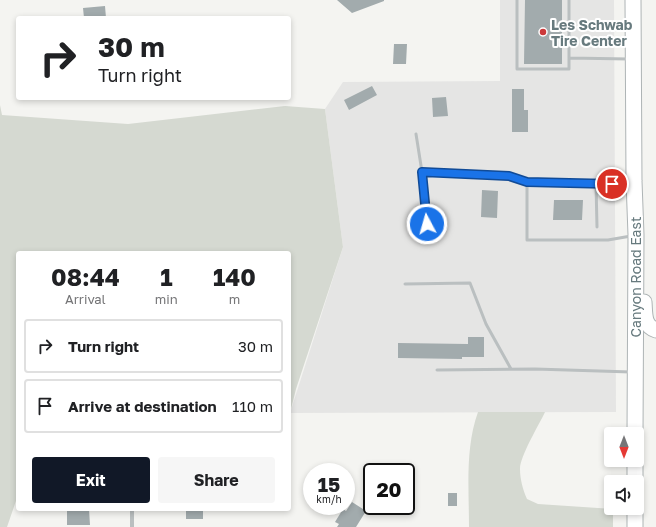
<!DOCTYPE html>
<html lang="en">
<head>
<meta charset="utf-8">
<style>
	body { margin:0; font-family:"Golos Text",sans-serif; background:#f6f6f6; color:#202124; height:100vh; display:flex; flex-direction:column; font-size:15px; white-space:nowrap }
	* { box-sizing:border-box; margin:0 }
	p { font-size:13px; color:#757577 }
	.icon { flex:none; width:22px; height:22px; fill:none; stroke:currentColor; stroke-width:2; stroke-linecap:round; stroke-linejoin:round }
	.map { position:relative; flex:1; overflow:hidden }
	.sheet { position:absolute; left:16px; top:251px; width:275px; height:260px; display:flex; flex-direction:column; background:#fff; border-radius:4px; box-shadow:0 2px 6px #0003 }
	.sheet>* { flex:none }
	.banner { position:absolute; left:16px; top:16px; width:275px; height:84px; border-radius:4px; box-shadow:0 2px 6px #0003; background:#fff; color:#202124; overflow:hidden }
	.needle { width:26px; rotate:180deg }
	.controls { position:absolute; left:604px; top:427px; display:grid; gap:8px }
	.controls a { display:grid; place-items:center; width:40px; height:40px; border-radius:4px; background:#fff; box-shadow:0 2px 6px #0003; font-size:20px }
	.speed { position:absolute; left:303px; top:463px; display:flex; gap:8px; font-size:20px; font-weight:700; text-align:center }
	.speed>* { display:grid; place-content:center; width:52px; height:52px; border-radius:50%; background:#fff; box-shadow:0 2px 6px #0003; line-height:1 }
	.speed small { font-size:10px; font-weight:400 }
	.speed .limit { border:2px solid #111; border-radius:6px; background:#fff; color:#111 }
	.pin { position:absolute; display:grid; place-items:center; width:34px; height:34px; color:#fff; margin:-17px; border:2px solid #fff; border-radius:50%; box-shadow:0 1px 4px #0007 }
	.me { position:absolute; width:44px; margin:-22px; rotate:354deg; stroke-linejoin:round; filter:drop-shadow(0 0 3px #0008) }
	.turn { display:flex; align-items:center; gap:14px; height:84px; padding:0 16px; font-size:18px }
	.turn .icon { width:52px; height:52px; stroke-width:2.5 }
	.turn b { display:block; font-size:28px; line-height:34px }
	.eta { display:flex; justify-content:space-evenly; align-items:center; height:68px; text-align:center }
	.eta b { font-size:24px; font-weight:700; line-height:28px }
	.action { display:flex; gap:8px; margin-top:auto; padding:8px 16px }
	.action a { flex:1; height:46px; border-radius:4px; background:#111827; color:#fff; font-size:16px; font-weight:700; line-height:46px; text-align:center }
	.action a+a { background:#f6f6f6; color:#202124 }
	ul { padding:0; list-style:none }
	li { display:flex; align-items:center; gap:12px; height:54px; margin:0 8px 6px; padding:0 8px; border:2px solid #e0e0e0; border-radius:4px }
	li div { flex:1 }
	li b { display:block; font-size:15px }
	li em { font-style:normal }
	.map>svg:first-child { display:block }
</style>
</head>
<body>
<div class="map">
<svg width="656" height="527" viewBox="0 0 656 527">
	<rect width="100%" height="100%" fill="#f4f4f1"/>
	<path fill="#e5e5e4" d="M 500,0 L 614,0 L 616,412 L 290,413 L 343,247 L 325,109 L 343,82 L 500,81 Z"/>
	<path fill="#d5d9d1" d="M 0,105 L 2,115 L 128,124 L 285,106 L 325,109 L 343,247 L 296,389 L 290,413 L 289,253 L 18,253 L 18,495 L 7,527 L 0,527 Z
		M 478,412 L 545,412 C 539,425 520,456 520,469 C 520,479 523,490 527,499 L 538,504 L 613,509 L 613,527 L 469,527 C 469,489 465,448 478,412 Z"/>
	<path fill="#a2abad" d="M 337,0 L 384,0 L 384,1 L 352,13 Z
		M 525,0 L 562,0 L 562,64 L 524,64 Z
		M 105,6 L 106,18 L 84,18 L 83,8 Z
		M 394,44 L 407,44 L 406,64 L 393,64 Z
		M 372,86 L 377,95 L 349,110 L 344,100 Z
		M 512,89 L 524,89 L 524,110 L 528,110 L 528,132 L 512,132 Z
		M 446,97 L 448,116 L 433,117 L 432,98 Z
		M 482,190 L 498,191 L 497,218 L 481,217 Z
		M 554,200 L 583,200 L 582,220 L 553,220 Z
		M 468,337 L 484,337 L 484,357 L 462,357 L 462,359 L 398,358 L 398,343 L 468,344 Z
		M 448,493 L 457,493 L 457,506 L 448,506 Z
		M 352,502 L 366,511 L 356,527 L 337,527 L 339,524 L 335,522 L 343,509 L 346,511 Z
		M 67,509 L 89,509 L 90,525 L 67,525 Z
		M 186,509 L 203,509 L 203,519 L 186,519 Z"/>
	<g fill="none" stroke-linecap="round" stroke-linejoin="round">
		<defs>
			<path id="primary" d="M 633,0 L 634,181 L 636,235 L 635,434
				M 644,302 C 645,313 643,326 656,330
				M 635,482 L 635,460
				M 635,527 L 635,508"/>
		</defs>
		<use href="#primary" stroke="#aeb4b5" stroke-width="17"/>
		<path stroke="#babfc0" stroke-width="3" d="M 517,0 L 517,69 L 569,69 L 569,0
			M 569,58 L 629,59
			M 416,134 L 422,172
			M 631,182 L 596,184 L 527,182 L 527,240 L 608,240 L 631,236
			M 596,184 L 597,227
			M 428,237 L 422,172 L 509,176 L 527,182
			M 405,284 L 470,283 L 486,324 L 511,369
			M 437,370 L 535,369 L 631,372"/>
		<path stroke="#babfc0" stroke-width="4" d="M 132,527 L 132,509"/>
		<use href="#primary" stroke="#fff" stroke-width="15"/>
	</g>
	<g fill="none" stroke-linecap="round" stroke-linejoin="round">
		<defs>
			<path id="route" d="M 427,224 L 422,172 L 509,176 L 527,182 L 612,184"/>
		</defs>
		<use href="#route" stroke="#114b97" stroke-width="10"/>
		<use href="#route" stroke="#1a73e8" stroke-width="7"/>
	</g>
	<circle fill="#cc393a" stroke="#fff" stroke-width="1.5" cx="543" cy="32" r="4"/>
	<g text-anchor="middle" dominant-baseline="central" stroke-width="4" stroke-linejoin="round" paint-order="stroke">
		<g font-size="14" font-weight="bold" fill="#677a7e" stroke="#fff" text-anchor="start">
			<text x="551" y="24">Les Schwab<tspan x="551" dy="16">Tire Center</tspan></text>
		</g>
		<g font-size="14" fill="#677a7e" stroke="#fff">
			<text transform="translate(635 277) rotate(-90)">Canyon Road East</text>
		</g>
	</g>
</svg>
<div class="controls">
<a><svg class="needle" viewBox="-14 -14 28 28"><path d="M0-13l5 13h-10z" fill="#e53935"/><path d="M0 13l5-13h-10z" fill="#757577"/></svg></a>
<a><svg class="icon" aria-label="sound" viewBox="0 0 24 24"><path d="M4 9h4l5-4v14l-5-4H4zM17 9q2 3 0 6"/></svg></a>
</div>
<div class="speed"><div>15<small>km/h</small></div><div class="limit">20</div></div>
<div class="pin" style="left:612px;top:184px;background:#d93025"><svg class="icon" aria-label="arrive" viewBox="0 0 24 24"><path d="M6 21V4h12l-3 4 3 4H6"/></svg></div>
<svg class="me" style="left:427px;top:224px" viewBox="-20 -20 40 40"><circle r="17" fill="#1a73e8" stroke="#fff" stroke-width="3"/><path d="M0-11L8 9 0 5-8 9z" fill="#fff"/></svg>
<div class="banner">
<div class="turn"><svg class="icon" aria-label="right" viewBox="0 0 24 24"><path d="M7 20v-9h11M14 6l5 5-5 5"/></svg><div><b>30 m</b>Turn right</div></div>
</div>
<section class="sheet">
<div class="eta">
<div><b>08:44</b><p>Arrival</p></div>
<div><b>1</b><p>min</p></div>
<div><b>140</b><p>m</p></div>
</div>
<ul>
<li><svg class="icon" aria-label="right" viewBox="0 0 24 24"><path d="M7 20v-9h11M14 6l5 5-5 5"/></svg><div><b>Turn right</b></div><em>30 m</em></li>
<li><svg class="icon" aria-label="arrive" viewBox="0 0 24 24"><path d="M6 21V4h12l-3 4 3 4H6"/></svg><div><b>Arrive at destination</b></div><em>110 m</em></li>
</ul>
<div class="action"><a>Exit</a><a>Share</a></div>
</section>
</div>
</body>
</html>
